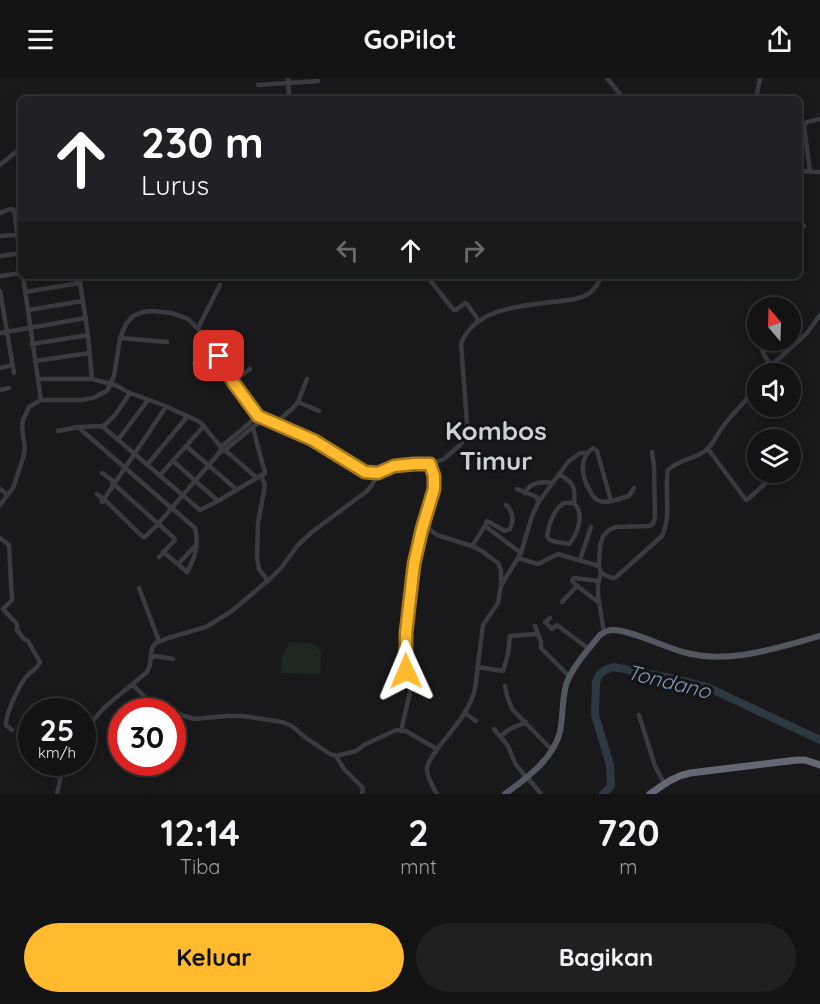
<!DOCTYPE html>
<html lang="id">
<head>
<meta charset="utf-8">
<style>
	body { margin:0; font-family:Quicksand,sans-serif; background:#202022; color:#f1f3f6; height:100vh; display:flex; flex-direction:column; font-size:22px; white-space:nowrap }
	* { box-sizing:border-box; margin:0 }
	p { font-size:20px; color:#9d9ea0 }
	.icon { flex:none; width:33px; height:33px; fill:none; stroke:currentColor; stroke-width:2; stroke-linecap:round; stroke-linejoin:round }
	.map { position:relative; height:716px; overflow:hidden }
	.side { display:flex; flex-direction:column; background:#131314; flex:1 }
	.side>* { flex:none }
	.guide { position:absolute; left:18px; top:18px; width:784px; height:183px; border-radius:9px; box-shadow:0 3px 15px #0003,0 0 0 2px #323234; background:#202124; color:#fff; overflow:hidden }
	.needle { width:39px; rotate:341deg }
	.controls { position:absolute; left:747px; top:219px; display:grid; gap:12px }
	.controls a { display:grid; place-items:center; width:54px; height:54px; border-radius:50%; background:#131314; box-shadow:0 3px 15px #0003,0 0 0 2px #323234; font-size:30px }
	.speed { position:absolute; left:18px; top:620px; display:flex; gap:12px; font-size:30px; font-weight:700; text-align:center }
	.speed>* { display:grid; place-content:center; width:78px; height:78px; border-radius:50%; background:#131314; box-shadow:0 3px 15px #0003,0 0 0 2px #323234; line-height:1 }
	.speed small { font-size:15px; font-weight:400 }
	.speed .limit { border:9px solid #d22; background:#fff; color:#111 }
	.pin { position:absolute; display:grid; place-items:center; width:51px; height:51px; color:#fff; margin:-26px; border-radius:12px; box-shadow:0 3px 9px #0006 }
	.me { position:absolute; width:66px; margin:-33px; rotate:359deg; stroke-linejoin:round; filter:drop-shadow(0 0 4px #0008) }
	.turn { display:flex; align-items:center; gap:21px; height:126px; padding:0 24px; font-size:27px }
	.turn .icon { width:78px; height:78px; stroke-width:2.5 }
	.turn b { display:block; font-size:42px; line-height:51px }
	.lanes { display:flex; align-items:center; height:57px; padding:0 24px; background:#0003; justify-content:center; gap:30px; direction:ltr }
	.lanes .off { opacity:.35 }
	.eta { display:flex; justify-content:space-evenly; align-items:center; height:102px; text-align:center }
	.eta b { font-size:36px; font-weight:700; line-height:42px }
	.cta { display:flex; gap:12px; margin-top:auto; padding:12px 24px }
	.cta a { flex:1; height:69px; border-radius:36px; background:#ffba2d; color:#111; font-size:24px; font-weight:700; line-height:69px; text-align:center }
	.cta a+a { background:#202022; color:#f1f3f6 }
	header { display:flex; justify-content:space-between; align-items:center; height:78px; padding:0 24px; background:#131314; font-size:27px; font-weight:700 }
	.map>svg:first-child { display:block }
</style>
</head>
<body>
<header><svg class="icon" aria-label="menu" viewBox="0 0 24 24"><path d="M4 6h16M4 12h16M4 18h16"/></svg>GoPilot<svg class="icon" aria-label="share" viewBox="0 0 24 24"><path d="M12 15V3M7 8l5-5 5 5M5 13v7h14v-7"/></svg></header>
<div class="map">
<svg width="820" height="716" viewBox="0 0 820 716">
	<rect width="100%" height="100%" fill="#19191b"/>
	<path fill="#1e2720" d="M 289,564 L 314,566 L 321,573 L 320,596 L 281,595 L 282,580 Z"/>
	<g fill="none" stroke-linecap="round" stroke-linejoin="round">
		<path stroke="#2d3841" stroke-width="8" d="M 603,716 L 611,708 L 610,687 L 595,637 L 596,604 L 599,597 L 605,592 L 613,589 L 676,601 L 707,609 L 820,662"/>
		<path stroke="#393b41" stroke-width="4.5" d="M 288,0 L 289,17
			M 607,0 L 624,21
			M 258,7 L 318,3
			M 756,21 L 760,0
			M 0,87 L 21,70
			M 800,93 L 820,94
			M 810,93 L 804,48 L 807,44 L 820,41
			M 0,135 L 10,131 L 14,132 L 21,185
			M 800,147 L 804,148
			M 0,158 L 17,157
			M 0,178 L 21,175
			M 0,198 L 21,195
			M 23,198 L 41,322
			M 79,198 L 88,257 L 92,301
			M 426,198 C 437,209 444,221 454,232 L 456,232 L 465,225 L 467,226 L 477,240 L 477,244
			M 746,198 L 746,201
			M 0,213 L 14,295
			M 25,214 L 80,205
			M 28,232 L 83,223
			M 198,250 L 220,207
			M 0,255 L 86,240
			M 120,260 L 167,264
			M 761,262 L 763,275 L 771,288
			M 32,266 L 88,257
			M 35,283 L 90,275
			M 194,285 L 217,273
			M 0,290 L 13,287
			M 765,296 L 773,286 L 807,255 L 820,237
			M 38,301 L 92,301 L 115,307 L 130,315 L 163,327 L 200,344 L 221,369 L 220,374 L 225,372 L 257,400
			M 233,304 L 250,291
			M 0,312 L 9,310
			M 298,324 L 319,333
			M 276,345 L 293,330 L 298,324 L 307,301
			M 102,348 L 200,432 L 218,423 L 265,395 L 253,350
			M 78,349 L 169,428 L 170,431 L 173,431 L 195,450 C 199,465 195,481 187,494 L 178,486
			M 58,353 L 78,349 L 102,348 L 106,346 L 115,337 L 130,315
			M 118,362 L 148,322
			M 186,368 L 236,411
			M 221,369 L 258,338
			M 708,371 L 746,422 L 748,421 L 768,403
			M 225,372 L 263,341
			M 173,383 L 218,423
			M 430,386 L 434,404 L 434,411 L 425,442 L 428,450 L 437,457 L 472,468 L 482,473 L 498,485 L 501,492 L 501,507 L 498,525 L 483,547 L 475,611 C 470,633 452,652 438,670 C 434,676 428,683 427,690 C 426,698 433,709 437,716
			M 147,387 L 187,339
			M 102,395 L 113,403 L 112,410
			M 559,396 C 573,405 576,408 574,425 C 585,436 578,456 569,466 L 556,464 L 550,462 L 547,458 C 549,445 553,432 564,425 L 574,425
			M 160,397 L 204,348
			M 261,397 L 265,407 L 258,445 L 257,480 L 259,491 L 268,503
			M 115,407 L 174,460 L 175,462 L 159,479
			M 0,411 L 8,417
			M 517,411 L 537,419 L 538,425
			M 525,415 C 530,404 541,403 553,405
			M 97,416 L 102,420 L 102,424 L 105,422 L 143,459 L 145,459 L 158,446 L 220,374
			M 611,423 L 597,373 L 593,370 C 578,380 582,400 590,413 C 592,417 595,422 600,423 C 608,426 621,420 629,418 L 634,410
			M 102,424 L 166,329
			M 0,427 L 13,410 L 23,380 L 25,371 L 22,349 L 23,342 L 29,329 L 41,322 L 81,322 L 93,320 L 107,313 L 114,298 L 120,260 L 126,246 L 133,238 L 143,234 L 152,233 L 172,235 L 188,241 L 215,268 L 233,304 L 258,338 L 313,362 L 370,395 L 378,395 L 394,389 L 405,387 L 430,386 L 444,381 L 460,367 L 463,362 L 467,345 L 461,266 C 474,231 519,228 552,224 C 564,223 577,222 588,216 C 595,212 598,205 602,198
			M 485,448 L 487,443 L 505,453 L 510,451 C 514,442 514,434 506,427
			M 0,460 L 9,467 L 12,522 L 3,531 L 17,546 L 17,552 L 24,561 L 28,563 L 40,584 C 37,592 32,592 27,598 C 20,605 5,637 6,647 L 12,652
			M 472,468 L 485,448 L 521,475
			M 163,474 L 178,486 L 196,467
			M 518,480 L 538,486 L 558,476 L 599,488
			M 580,482 L 591,449
			M 601,495 L 612,500 L 615,500 L 662,458 C 672,437 664,414 668,392 C 678,382 694,381 705,373 C 713,367 716,358 722,350 C 732,335 747,323 758,307
			M 502,506 L 521,475 L 532,438 L 538,425 L 568,384 L 580,375 L 587,375
			M 139,510 L 159,563
			M 562,524 L 577,508
			M 598,524 L 577,508 L 572,503 L 574,500 L 598,503
			M 550,540 L 545,544 L 552,551 L 557,547 L 589,571
			M 535,548 L 541,564 L 541,570 L 570,599
			M 604,554 L 598,517 L 598,506 L 601,495 L 599,488 L 600,468 L 603,458 L 609,452 L 616,449 L 649,448 L 653,446 L 655,439 L 654,388 L 652,374
			M 151,580 L 156,578 L 173,581
			M 478,589 L 503,593 L 508,576 L 510,558 L 537,556
			M 133,607 L 151,625 L 169,633
			M 505,608 L 507,618 L 512,631 L 552,672
			M 138,633 L 145,619
			M 465,633 L 466,636 L 476,643
			M 172,634 L 194,641 L 227,638 L 243,638 L 282,644 L 292,648 L 306,660 L 330,676 L 336,678 L 356,673 L 364,667 L 396,652 L 406,653 L 435,670 L 436,674
			M 639,637 L 655,688 L 664,705
			M 494,651 L 508,668 L 516,687 L 523,695 L 525,701
			M 401,653 L 411,610 L 406,593 L 406,555 L 414,486 L 421,451 L 425,442
			M 82,658 L 95,640 L 106,628 L 147,594 L 150,587 L 152,570 L 156,565 L 168,560 L 206,549 L 232,533 L 272,499 L 281,490 L 298,467 L 312,454 L 367,413 L 372,407 L 378,395
			M 501,658 L 508,652 L 526,644
			M 336,678 L 344,691 L 363,710 L 362,716
			M 527,699 L 541,716
			M 57,716 L 62,693 L 67,684"/>
		<path stroke="#555760" stroke-width="6" d="M 505,716 C 527,700 553,681 560,654 C 563,639 562,622 566,607 C 572,589 588,572 600,557 C 604,554 607,552 613,552 C 631,552 664,569 683,574 C 729,587 776,570 820,558"/>
		<path stroke="#656872" stroke-width="7" d="M 650,716 C 663,707 674,698 690,695 L 797,682 L 805,682 L 820,687"/>
	</g>
	<g fill="none" stroke-linecap="round" stroke-linejoin="round">
		<defs>
			<path id="route" d="M 219,278 L 233,304 L 258,338 L 313,362 L 365,394 L 378,395 L 394,388 L 414,386 L 430,386 L 434,398 L 434,411 L 422,451 L 414,486 L 406,555 L 406,593"/>
		</defs>
		<use href="#route" stroke="#a6791d" stroke-width="15"/>
		<use href="#route" stroke="#ffba2d" stroke-width="10"/>
	</g>
	<g text-anchor="middle" dominant-baseline="central" stroke-width="6" stroke-linejoin="round" paint-order="stroke">
		<g font-size="21" font-style="italic" fill="#7f9eba" stroke="#141417">
			<text transform="translate(669 603) rotate(14)">Tondano</text>
		</g>
		<g font-size="26" font-weight="bold" fill="#cccfd8" stroke="#141417">
			<text x="496" y="352">Kombos<tspan x="496" dy="30">Timur</tspan></text>
		</g>
	</g>
</svg>
<div class="controls">
<a><svg class="needle" viewBox="-14 -14 28 28"><path d="M0-13l5 13h-10z" fill="#e53935"/><path d="M0 13l5-13h-10z" fill="#9d9ea0"/></svg></a>
<a><svg class="icon" aria-label="sound" viewBox="0 0 24 24"><path d="M4 9h4l5-4v14l-5-4H4zM17 9q2 3 0 6"/></svg></a>
<a><svg class="icon" aria-label="layers" viewBox="0 0 24 24"><path d="M12 4l9 5-9 5-9-5zM3 14l9 5 9-5"/></svg></a>
</div>
<div class="speed"><div>25<small>km/h</small></div><div class="limit">30</div></div>
<div class="pin" style="left:219px;top:278px;background:#d93025"><svg class="icon" aria-label="arrive" viewBox="0 0 24 24"><path d="M6 21V4h12l-3 4 3 4H6"/></svg></div>
<svg class="me" style="left:406px;top:593px" viewBox="-20 -20 40 40"><path d="M0-17L14 15 0 8-14 15z" fill="#ffba2d" stroke="#fff" stroke-width="4"/></svg>
<div class="guide">
<div class="turn"><svg class="icon" aria-label="ahead" viewBox="0 0 24 24"><path d="M12 20V5M6 11l6-6 6 6"/></svg><div><b>230 m</b>Lurus</div></div>
<div class="lanes"><svg class="icon off" aria-label="left" viewBox="0 0 24 24"><path d="M17 20v-9H6M10 6l-5 5 5 5"/></svg><svg class="icon" aria-label="ahead" viewBox="0 0 24 24"><path d="M12 20V5M6 11l6-6 6 6"/></svg><svg class="icon off" aria-label="right" viewBox="0 0 24 24"><path d="M7 20v-9h11M14 6l5 5-5 5"/></svg></div>
</div>
</div>
<section class="side">
<div class="eta">
<div><b>12:14</b><p>Tiba</p></div>
<div><b>2</b><p>mnt</p></div>
<div><b>720</b><p>m</p></div>
</div>
<div class="cta"><a>Keluar</a><a>Bagikan</a></div>
</section>
</body>
</html>
